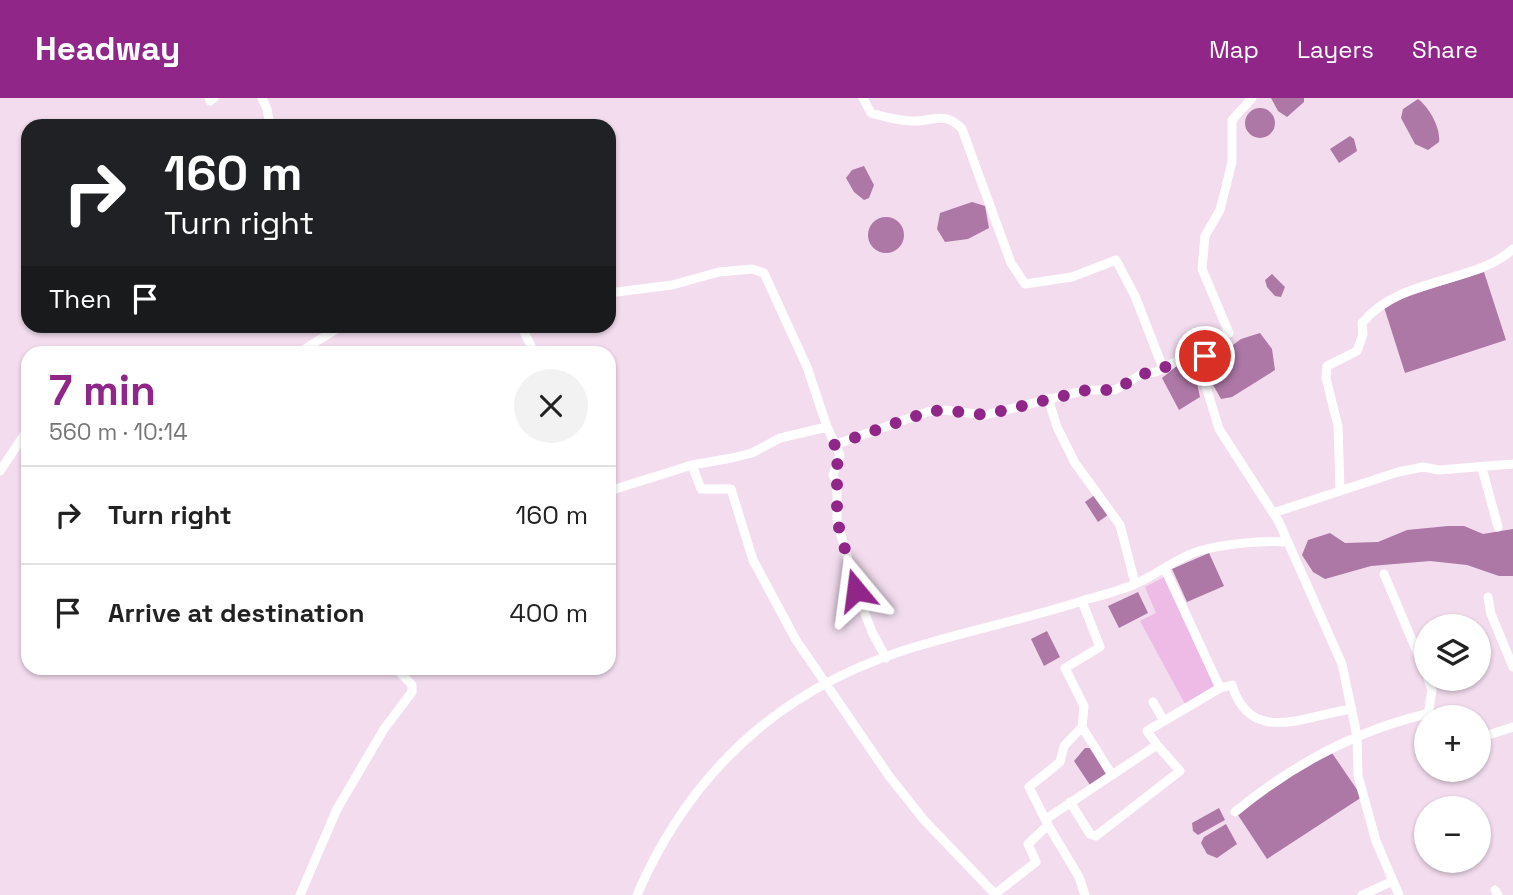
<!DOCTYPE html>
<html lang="en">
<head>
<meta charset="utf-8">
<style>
	body { margin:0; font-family:"Space Grotesk",sans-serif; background:#f2f2f2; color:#222; height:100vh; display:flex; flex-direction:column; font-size:26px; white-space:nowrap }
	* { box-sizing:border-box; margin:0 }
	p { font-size:23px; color:#767676 }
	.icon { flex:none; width:38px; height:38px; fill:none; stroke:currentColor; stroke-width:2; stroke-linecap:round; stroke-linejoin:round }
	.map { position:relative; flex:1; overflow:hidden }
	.details { position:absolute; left:21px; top:248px; width:595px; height:329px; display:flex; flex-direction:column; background:#fff; border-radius:21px; box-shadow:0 2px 5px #0004 }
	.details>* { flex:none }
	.banner { position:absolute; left:21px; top:21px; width:595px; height:214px; border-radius:21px; box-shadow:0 2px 5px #0004; background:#202124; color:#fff; overflow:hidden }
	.controls { position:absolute; left:1414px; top:516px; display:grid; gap:14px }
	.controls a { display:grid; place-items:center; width:77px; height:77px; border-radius:50%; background:#fff; box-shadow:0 2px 5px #0004; font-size:35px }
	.pin { position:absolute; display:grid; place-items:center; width:60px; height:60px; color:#fff; margin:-30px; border:4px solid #fff; border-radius:50%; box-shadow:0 2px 7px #0007 }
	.me { position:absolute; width:77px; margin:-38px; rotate:344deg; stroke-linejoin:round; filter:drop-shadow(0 0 5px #0008) }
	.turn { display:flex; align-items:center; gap:24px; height:147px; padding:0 28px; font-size:32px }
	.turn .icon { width:91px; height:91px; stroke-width:2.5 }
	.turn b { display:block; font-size:49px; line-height:60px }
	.then { display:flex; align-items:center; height:66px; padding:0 28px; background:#0003; gap:14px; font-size:26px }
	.round { display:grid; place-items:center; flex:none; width:74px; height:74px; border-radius:37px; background:#f2f2f2 }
	.head { display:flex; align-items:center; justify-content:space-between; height:119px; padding:0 28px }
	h1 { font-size:42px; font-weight:600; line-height:52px; color:#912689 }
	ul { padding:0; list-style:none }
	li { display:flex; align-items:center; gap:21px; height:98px; padding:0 28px; border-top:2px solid #e0e0e0 }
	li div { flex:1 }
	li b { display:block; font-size:26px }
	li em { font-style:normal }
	header { display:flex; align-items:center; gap:42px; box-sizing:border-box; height:98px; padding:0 35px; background:#912689; color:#fff }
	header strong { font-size:33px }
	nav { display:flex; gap:38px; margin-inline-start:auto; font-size:24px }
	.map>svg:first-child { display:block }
</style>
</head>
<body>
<header>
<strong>Headway</strong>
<nav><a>Map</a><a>Layers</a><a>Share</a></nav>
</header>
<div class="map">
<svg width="1513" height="797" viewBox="0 0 1513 797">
	<rect width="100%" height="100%" fill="#f2dcee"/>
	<path fill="#edbbe5" d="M 1166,478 L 1214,588 L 1185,606 L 1140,523 L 1156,515 L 1145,489 Z"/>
	<path fill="#ad77a6" d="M 1271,0 L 1304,0 L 1304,4 L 1287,19 L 1278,13 Z
		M 1418,1 C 1429,9 1441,30 1439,44 L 1428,52 L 1415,46 L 1401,20 L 1403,11 Z
		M1245 25a15 15 0 1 1 30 0a15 15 0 1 1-30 0Z
		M 1350,38 L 1354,41 L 1357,53 L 1339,65 L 1330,51 Z
		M 864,68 L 874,87 L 869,100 L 864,102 L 854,94 L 846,80 L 852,72 Z
		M 972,104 L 985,108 L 989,130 L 968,141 L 945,144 L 937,131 L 940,115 Z
		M868 137a18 18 0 1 1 36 0a18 18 0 1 1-36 0Z
		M 1484,174 L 1506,242 L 1405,275 L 1383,206 Z
		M 1272,176 L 1285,189 L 1281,199 L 1275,198 L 1267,189 L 1265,182 Z
		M 1260,235 L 1272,251 L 1275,272 L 1232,299 L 1221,301 L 1212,285 L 1210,264 L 1241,241 Z
		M 1183,263 L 1196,281 L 1200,299 L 1179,312 L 1162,280 Z
		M 1096,396 L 1108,417 L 1098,424 L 1085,404 Z
		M 1448,428 L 1464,428 L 1483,436 L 1513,431 L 1513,478 L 1499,478 L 1467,467 L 1430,463 L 1371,468 L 1325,481 L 1313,474 L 1302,457 L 1308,442 L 1330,435 L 1345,445 L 1378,444 L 1407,432 Z
		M 1209,455 L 1224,488 L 1187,504 L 1172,471 Z
		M 1138,494 L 1148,515 L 1119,530 L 1108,508 Z
		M 1047,533 L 1060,559 L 1044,568 L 1031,541 Z
		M 1085,650 L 1091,650 L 1108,675 L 1090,687 L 1074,663 Z
		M 1330,652 L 1362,699 L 1267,761 L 1236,714 Z
		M 1219,710 L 1225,722 L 1198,737 L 1193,733 L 1192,725 Z
		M 1226,726 L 1237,746 L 1217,760 L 1207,756 L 1201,745 L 1204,739 Z"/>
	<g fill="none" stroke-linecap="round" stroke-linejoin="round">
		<path stroke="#fff" stroke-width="9" d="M 209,0 L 210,3 L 214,0
			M 262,0 L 267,11 L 270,28
			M 863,0 L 871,15 C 884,19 897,22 911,23 C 932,24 945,12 962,31 L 1011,165 L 1025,186 L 1072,179 L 1116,162 L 1135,198 L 1163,270
			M 1252,0 L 1232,22 L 1232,64 L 1220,112 L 1205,138 L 1202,171 L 1229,235 L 1211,244 L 1200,269 L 1219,331 L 1279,424 L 1342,566 L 1357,638 L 1358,678 L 1376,743 L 1399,797
			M 609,195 L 672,187 L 719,174 L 752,171 L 764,175 L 807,269 L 827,329
			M 521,228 L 535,256
			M 297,256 L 341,228
			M 1048,300 L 1057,329 L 1075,365 L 1120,427 L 1135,485
			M 834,347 L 927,314 L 944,312 L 985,317 L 1087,292 L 1115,292 L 1142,276 L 1156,274 L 1179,262 L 1205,258
			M 692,367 L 732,360 L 752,355 L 780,340 L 827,329 L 840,357 L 833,377 L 837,386 L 837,422 L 856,492 L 872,534 L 886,560
			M 1482,370 L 1498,429
			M 0,373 L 28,331
			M 1340,392 L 1338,328 L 1326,280 L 1327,268 L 1357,253 L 1363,236 L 1362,225 C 1401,178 1475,186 1513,151
			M 609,393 L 692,367 L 701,391 L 731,391 L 753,462 L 796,542 L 889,678 L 924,722 L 995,796 L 1036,764 L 1028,746 L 1048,727 L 1029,689 L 1060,664 L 1064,648 L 1082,629 L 1084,608 L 1065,570 L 1100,549 L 1082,503
			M 1273,415 L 1398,374 L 1423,369 L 1439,372 L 1513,366
			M 1384,476 L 1426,575
			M 1488,499 L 1491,516 L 1513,569
			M 1220,590 L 1232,587 C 1251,649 1306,617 1352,611
			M 1153,604 L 1164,623
			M 1428,617 L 1432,592 L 1428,581
			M 1479,640 L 1513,629
			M 1112,677 L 1157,647 L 1147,633 L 1220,590 L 1165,471
			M 1070,704 L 1090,736 L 1096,738 L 1180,673 L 1157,647
			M 1235,714 C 1291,668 1355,633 1426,616 L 1429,620
			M 1046,721 L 1112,677 L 1082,629
			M 1048,727 L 1079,779 L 1085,797
			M 1495,792 L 1498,797
			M 300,797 L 337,711 L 384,631 L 412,594 L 412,587 L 396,570
			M 637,797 C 693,667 788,584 925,546 C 979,530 1034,519 1088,501 C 1103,497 1118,493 1133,487 C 1155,478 1176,460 1199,453 C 1223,446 1263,442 1288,444
			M 1362,797 L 1393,783"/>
	</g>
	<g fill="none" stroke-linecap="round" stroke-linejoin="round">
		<path stroke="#912689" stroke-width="12" stroke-dasharray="0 21.6" d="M 856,492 L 837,422 L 837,386 L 834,377 L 840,357 L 834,347 L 927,314 L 944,312 L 985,317 L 1087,292 L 1115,292 L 1142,276 L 1156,274 L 1179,262 L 1205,258"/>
	</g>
</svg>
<div class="controls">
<a><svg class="icon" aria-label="layers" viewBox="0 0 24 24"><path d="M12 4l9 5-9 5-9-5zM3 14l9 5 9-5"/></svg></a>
<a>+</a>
<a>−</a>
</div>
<div class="pin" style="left:1205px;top:258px;background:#d93025"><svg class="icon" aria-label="arrive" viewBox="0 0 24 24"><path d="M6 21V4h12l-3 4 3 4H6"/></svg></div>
<svg class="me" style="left:856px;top:492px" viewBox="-20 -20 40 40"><path d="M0-17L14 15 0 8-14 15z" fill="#912689" stroke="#fff" stroke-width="4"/></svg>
<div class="banner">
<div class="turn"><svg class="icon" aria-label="right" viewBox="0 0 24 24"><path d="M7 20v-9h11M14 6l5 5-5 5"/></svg><div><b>160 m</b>Turn right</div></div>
<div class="then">Then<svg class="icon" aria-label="arrive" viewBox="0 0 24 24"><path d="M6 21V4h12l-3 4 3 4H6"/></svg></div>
</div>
<section class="details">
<div class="head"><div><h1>7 min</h1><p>560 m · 10:14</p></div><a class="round"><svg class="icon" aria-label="close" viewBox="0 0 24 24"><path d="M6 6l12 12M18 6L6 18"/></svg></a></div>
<ul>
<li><svg class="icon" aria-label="right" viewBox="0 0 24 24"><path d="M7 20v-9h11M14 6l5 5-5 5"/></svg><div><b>Turn right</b></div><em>160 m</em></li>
<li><svg class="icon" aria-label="arrive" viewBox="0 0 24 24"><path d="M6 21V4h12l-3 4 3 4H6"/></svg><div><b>Arrive at destination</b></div><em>400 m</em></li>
</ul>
</section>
</div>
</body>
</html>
